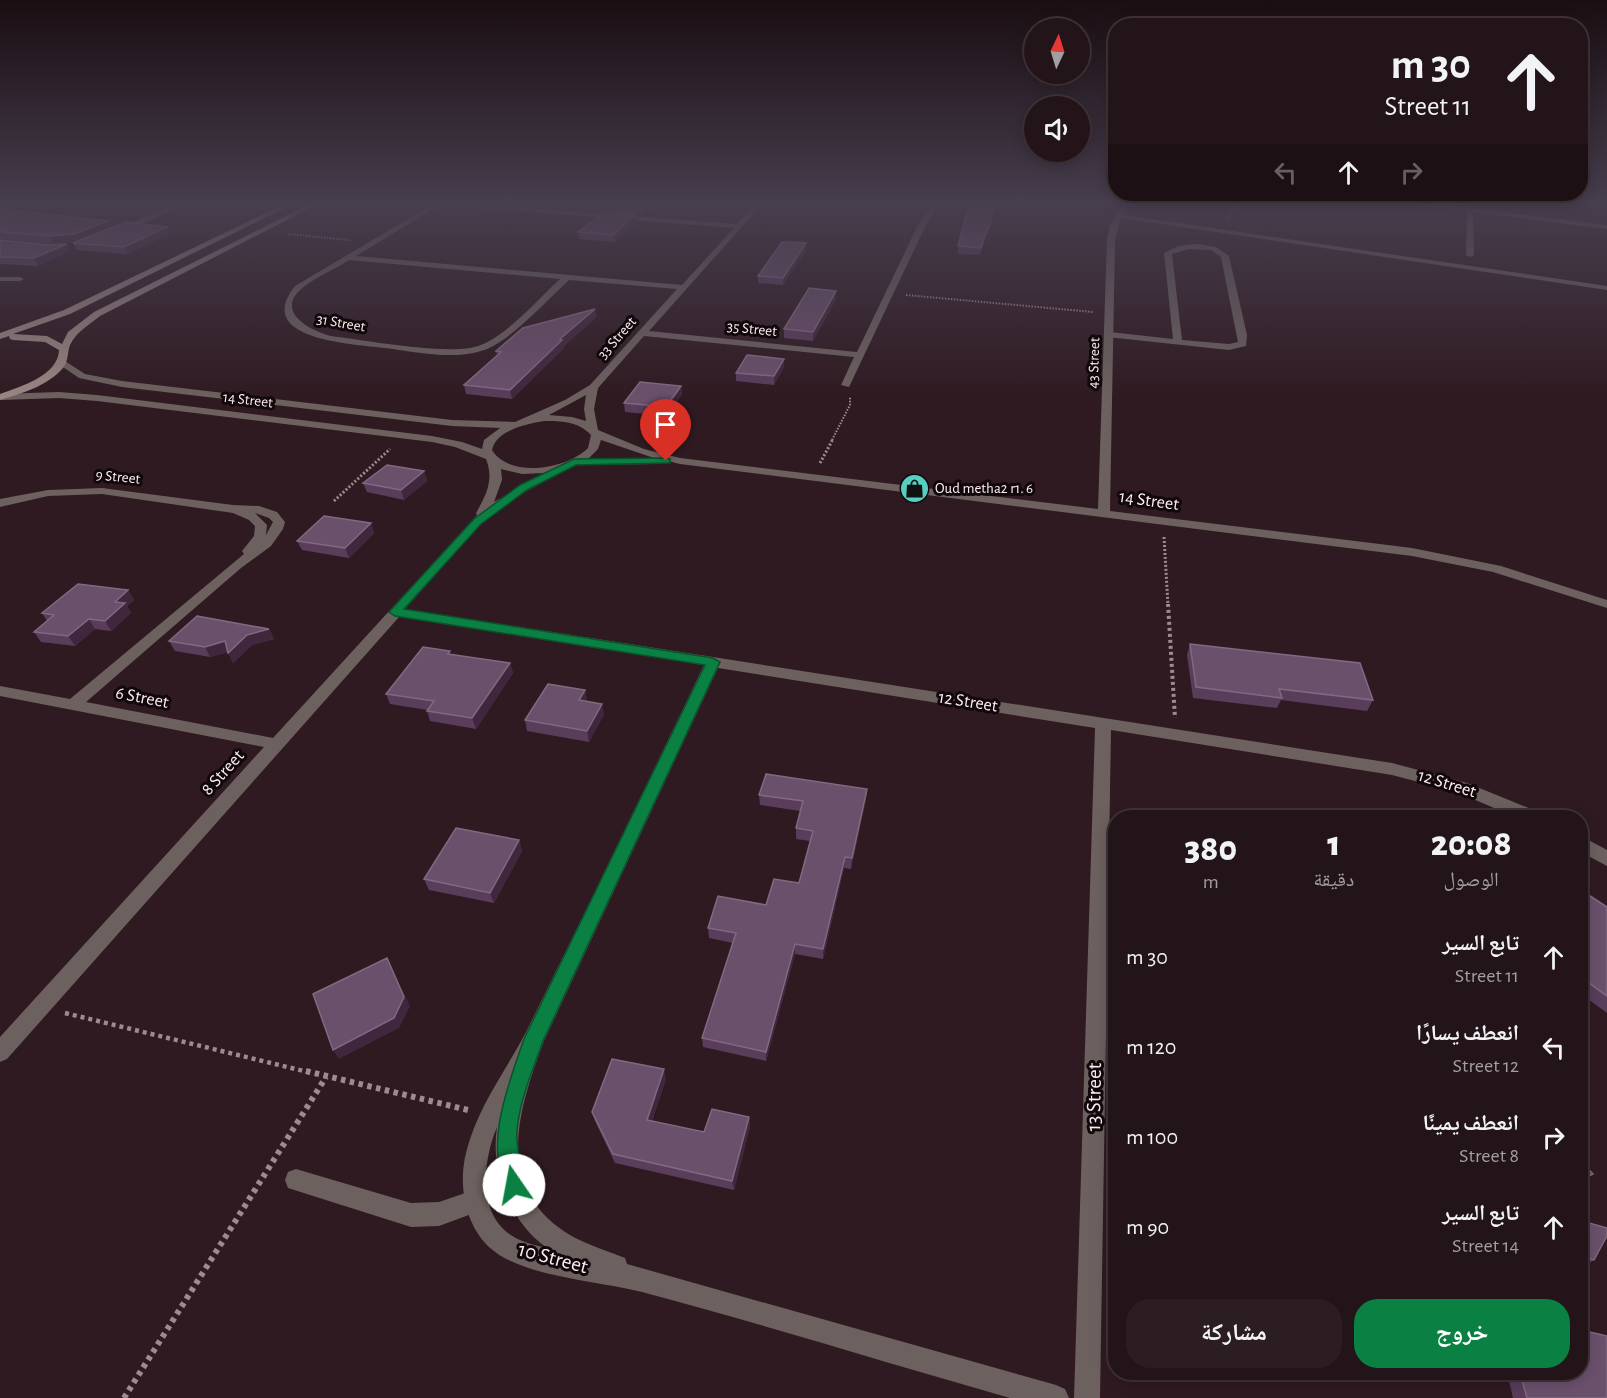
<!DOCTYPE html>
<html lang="ar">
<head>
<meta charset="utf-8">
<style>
	body { margin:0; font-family:"Alegreya Sans","Noto Naskh Arabic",sans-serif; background:#2b1d22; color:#f1f3f6; direction:rtl; height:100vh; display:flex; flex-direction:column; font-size:22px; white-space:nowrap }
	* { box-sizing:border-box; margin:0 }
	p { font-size:20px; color:#a39ea2 }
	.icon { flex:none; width:33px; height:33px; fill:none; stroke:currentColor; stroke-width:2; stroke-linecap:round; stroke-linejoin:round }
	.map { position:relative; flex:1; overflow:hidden; direction:ltr }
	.panel { position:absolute; left:1108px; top:810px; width:480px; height:570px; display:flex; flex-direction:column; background:#231419; border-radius:24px; box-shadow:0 3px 15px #0003,0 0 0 2px #403338; direction:rtl }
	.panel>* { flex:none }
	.banner { position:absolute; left:1108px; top:18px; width:480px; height:183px; border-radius:24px; box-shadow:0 3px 15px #0003,0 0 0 2px #403338; direction:rtl; background:#231419; color:#f1f3f6; overflow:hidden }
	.needle { width:39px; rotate:4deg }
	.fabs { position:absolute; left:1024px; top:18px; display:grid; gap:12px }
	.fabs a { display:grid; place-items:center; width:66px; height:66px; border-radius:50%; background:#231419; box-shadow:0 3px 15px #0003,0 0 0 2px #403338; font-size:30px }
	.pin { position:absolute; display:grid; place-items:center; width:51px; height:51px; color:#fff; margin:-62px -26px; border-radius:50% 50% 50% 0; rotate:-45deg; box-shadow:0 0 6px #0007 }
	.pin .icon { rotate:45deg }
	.me { position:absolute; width:66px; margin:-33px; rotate:348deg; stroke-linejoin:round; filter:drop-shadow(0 0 4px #0008) }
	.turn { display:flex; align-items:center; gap:21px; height:126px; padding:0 18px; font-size:27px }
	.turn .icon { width:78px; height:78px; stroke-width:2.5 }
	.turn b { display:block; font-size:42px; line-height:51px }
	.lanes { display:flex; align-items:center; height:57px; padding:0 18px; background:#0003; justify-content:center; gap:30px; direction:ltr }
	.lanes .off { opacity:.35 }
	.eta { display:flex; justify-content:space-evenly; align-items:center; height:102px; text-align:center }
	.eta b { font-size:36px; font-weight:800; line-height:42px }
	.cta { display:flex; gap:12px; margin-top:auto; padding:12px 18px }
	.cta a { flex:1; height:69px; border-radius:24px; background:#0b8043; color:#fff; font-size:24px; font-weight:800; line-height:69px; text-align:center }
	.cta a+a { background:#2b1d22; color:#f1f3f6 }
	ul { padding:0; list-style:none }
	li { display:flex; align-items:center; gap:18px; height:90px; padding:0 18px }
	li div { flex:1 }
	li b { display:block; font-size:22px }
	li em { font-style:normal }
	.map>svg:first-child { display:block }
</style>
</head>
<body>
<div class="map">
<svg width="1607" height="1398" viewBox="0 0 1607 1398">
	<rect width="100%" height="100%" fill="#2f1a21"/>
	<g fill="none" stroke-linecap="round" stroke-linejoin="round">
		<path stroke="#9d8b90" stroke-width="2" stroke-dasharray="1.5 1.5" stroke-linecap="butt" d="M 1228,220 L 1237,203
			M 288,234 L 349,240
			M 906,295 L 1093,312
			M 832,440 L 850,405 L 850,397"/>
		<path stroke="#9d8b90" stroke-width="3" stroke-dasharray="2 2" stroke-linecap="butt" d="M 820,463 L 833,439
			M 334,501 L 390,449
			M 1164,537 L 1168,605"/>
		<path stroke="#9d8b90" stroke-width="4" stroke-dasharray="3 3" stroke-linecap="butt" d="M 1168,604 L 1175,718"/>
		<path stroke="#9d8b90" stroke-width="4.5" stroke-dasharray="4 4" stroke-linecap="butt" d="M 65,1013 L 312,1073"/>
		<path stroke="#9d8b90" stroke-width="6" stroke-dasharray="4.5 4.5" stroke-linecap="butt" d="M 306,1071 L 468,1110
			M 124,1398 L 326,1077"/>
		<path fill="#6d615f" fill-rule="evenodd" d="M 1470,208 L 1473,210 L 1474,255 L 1470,257 L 1466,255 L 1467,210 Z
			M 1197,244 L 1216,247 L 1229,256 L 1247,335 L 1246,346 L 1229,350 L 1107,337 L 1106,335 L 1110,332 L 1173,339 L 1164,253 L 1178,246 ZM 1189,249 L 1211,250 L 1221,257 L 1238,342 L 1229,344 L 1182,340 L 1172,254 Z
			M 296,1169 L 411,1203 L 439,1202 L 477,1189 L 485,1193 L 489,1201 L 485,1209 L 439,1226 L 411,1227 L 288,1188 L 285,1180 L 288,1172 Z"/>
		<path fill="#6d615f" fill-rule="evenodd" d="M 136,203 L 187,203 L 123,233 L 117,233 L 117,229 L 168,207 L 139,205 Z
			M 435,203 L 461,203 L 737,224 L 757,203 L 763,203 L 649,331 L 857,352 L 917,227 L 934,203 L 940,203 L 925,227 L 849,387 L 841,385 L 854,357 L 644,336 L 598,388 L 594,409 L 598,430 L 644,449 L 680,458 L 1098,509 L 1107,240 L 1110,225 L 1123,203 L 1129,203 L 1123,215 L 1607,286 L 1607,290 L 1121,218 L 1115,240 L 1110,511 L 1412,548 L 1501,566 L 1607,600 L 1607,608 L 1493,572 L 1412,556 L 680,464 L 660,459 L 660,463 L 656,464 L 575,465 L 512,499 L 481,524 L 405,609 L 1392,763 L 1467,783 L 1541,813 L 1543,818 L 1517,818 L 1457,792 L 1392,775 L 1111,730 L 1100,1398 L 1074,1398 L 1095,728 L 718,668 L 544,1041 C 521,1103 494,1178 558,1227 C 577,1242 603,1249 625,1258 L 627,1264 L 1056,1385 L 1065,1389 L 1069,1398 L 1010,1398 C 887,1363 766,1325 642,1292 C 600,1281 521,1277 489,1247 C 465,1224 458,1185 466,1153 C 478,1103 511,1065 532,1020 C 590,902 647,784 704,665 L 399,617 L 7,1059 L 0,1062 L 0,1037 L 264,747 L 0,696 L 0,686 L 70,699 L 244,554 L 242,551 L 254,536 L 255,526 L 249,520 L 233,513 L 102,494 L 48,496 L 0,507 L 0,499 L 48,490 L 102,488 L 233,505 L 259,506 L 277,512 L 285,522 L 283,529 L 271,546 L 241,568 L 86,702 L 273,738 L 477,515 L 476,513 C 487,494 494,479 486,459 L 455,447 L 432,442 L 97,401 L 59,398 L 1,400 L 0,394 L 59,392 L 97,395 L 432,436 L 462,442 L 482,449 L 484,440 L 500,428 L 452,426 L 122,387 L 79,378 L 57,363 L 65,361 L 85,374 L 122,381 L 452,420 L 515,422 L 565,400 L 590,385 L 677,289 L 569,280 C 547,300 508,344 481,351 C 451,360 416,352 385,348 C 354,344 252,340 295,286 ZM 440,205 L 734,228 L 682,285 L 356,256 ZM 349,260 L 560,279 C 538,299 507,336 478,346 C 449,356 365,340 331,336 C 311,331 276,313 300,290 C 313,278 334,270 349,260 ZM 586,395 L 584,409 L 586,421 L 572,417 L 549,415 ZM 544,421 C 561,421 578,421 591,435 L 588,448 C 567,469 510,479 492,450 C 496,430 527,424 544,421 ZM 601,440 L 654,458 L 588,459 L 598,449 ZM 501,469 L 522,474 L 545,473 L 494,502 L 502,480 ZM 255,513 L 269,518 L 273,522 L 266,535 L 267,525 ZM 497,1127 C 490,1172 510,1222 547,1248 C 538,1246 529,1244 520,1240 C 476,1221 482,1163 497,1127 Z
			M 1414,203 L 1431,203 L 1607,225 L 1607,229 L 1417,205 Z
			M 0,277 L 20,277 L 24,279 L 20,281 L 0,281 Z
			M 1581,836 L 1607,850 L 1607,866 L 1581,852 Z"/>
		<path fill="#998582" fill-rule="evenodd" d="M 287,203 L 295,203 L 70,314 L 13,334 L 47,336 L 62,344 L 68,332 L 94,312 L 312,203 L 320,203 L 100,316 C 89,325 76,332 70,345 C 67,353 69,360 63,368 C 49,385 21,394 0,400 L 0,394 C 21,386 58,376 59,350 L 45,342 L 13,340 L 10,339 L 9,336 L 0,339 L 0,333 L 64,310 Z"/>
	</g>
	<path fill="#593d5b" d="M 658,203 L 644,215 L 614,212 L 613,205 Z
		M 994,203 L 988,235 L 986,235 L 980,255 L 958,254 L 958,246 Z
		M 0,209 L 108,221 L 111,228 L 167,227 L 170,234 L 128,254 L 76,250 L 73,243 L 76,242 L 54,244 L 0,239 Z
		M 635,215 L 636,223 L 614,242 L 579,239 L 578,232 Z
		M 0,240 L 50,245 L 67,244 L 70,251 L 38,266 L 0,264 Z
		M 806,251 L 783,285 L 758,283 L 758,276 Z
		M 836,299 L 813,341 L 784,338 L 784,329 Z
		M 595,309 L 596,317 L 564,346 L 564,348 L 512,399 L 466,394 L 464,385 L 497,355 L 496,351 Z
		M 784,367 L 774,385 L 736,381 L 736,373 Z
		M 681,386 L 682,394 L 667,416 L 625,412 L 624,403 Z
		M 424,471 L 427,481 L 404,500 L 367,492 L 363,483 Z
		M 371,523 L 374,533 L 349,558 L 302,550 L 297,541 Z
		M 128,590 L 134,600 L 127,606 L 131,613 L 111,631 L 95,629 L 75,646 L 41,642 L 34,632 L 47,621 L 42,613 Z
		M 269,629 L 274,639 L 252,645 L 233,663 L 228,652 L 210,657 L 175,651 L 169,641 Z
		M 1190,644 L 1373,700 L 1367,711 L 1281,700 L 1277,708 L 1193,698 L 1187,655 Z
		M 451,654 L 510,663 L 513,673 L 476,729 L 430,721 L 427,711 L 427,710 L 390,704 L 386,694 Z
		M 585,690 L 587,701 L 604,714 L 589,742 L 527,731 L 525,720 Z
		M 867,789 L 866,799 L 851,869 L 844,868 L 823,959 L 795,954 L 766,1061 L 703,1047 L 702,1038 L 733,943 L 709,938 L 708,928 L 766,905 L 799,883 L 810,841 L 796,839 L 796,828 L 800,811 L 760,805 L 759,795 Z
		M 519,840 L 522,851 L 494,903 L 429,890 L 424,879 Z
		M 1581,894 L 1607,907 L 1607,1013 L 1581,994 Z
		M 666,1079 L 652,1121 L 704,1132 L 749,1117 L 750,1126 L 734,1190 L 615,1163 L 595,1121 L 592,1112 Z
		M 1581,1216 L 1594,1260 L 1582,1268 L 1581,1268 Z
		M 1507,1372 L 1581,1372 L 1607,1398 L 1513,1398 Z"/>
	<path fill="#41273d" d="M 649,203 L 658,203 L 644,215 L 644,208 Z
		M 635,215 L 636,223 L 614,242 L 613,235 Z
		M 108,221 L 111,228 L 77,242 L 54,244 L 50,236 Z
		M 167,227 L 170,234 L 128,254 L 124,247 Z
		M 987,228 L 986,235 L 980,255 L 981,248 Z
		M 806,243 L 806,251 L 783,285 L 783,278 Z
		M 67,244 L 70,251 L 38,266 L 34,258 Z
		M 836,291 L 836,299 L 813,341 L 813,332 Z
		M 595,309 L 596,317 L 564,346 L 564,348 L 512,399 L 510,390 L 560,339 Z
		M 784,359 L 784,367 L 774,385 L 774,376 Z
		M 681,386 L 682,394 L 667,416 L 666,407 Z
		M 424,471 L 427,481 L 404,500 L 401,490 Z
		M 371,523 L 374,533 L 349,558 L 345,548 Z
		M 128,590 L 134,600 L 127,606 L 131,613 L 111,631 L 105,621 L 115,602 Z
		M 89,619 L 95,629 L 75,646 L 68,636 Z
		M 269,629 L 274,639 L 252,645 L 233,663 L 228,653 L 229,652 L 210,657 L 205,647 Z
		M 510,663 L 513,673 L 476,729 L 472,718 Z
		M 585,690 L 587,701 L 581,710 L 579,700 Z
		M 602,704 L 604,714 L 589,742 L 587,731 Z
		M 867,789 L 866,799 L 851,869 L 852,858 Z
		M 519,840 L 522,851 L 494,903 L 490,893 Z
		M 845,857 L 844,868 L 823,959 L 823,949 Z
		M 795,944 L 795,954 L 766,1061 L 766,1052 Z
		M 387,958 L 410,1006 L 399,1028 L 339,1059 L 333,1050 Z
		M 664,1069 L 666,1079 L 649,1129 L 647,1120 Z
		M 749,1117 L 750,1126 L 734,1190 L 732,1181 Z
		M 1593,1174 L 1581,1183 L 1581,1180 Z"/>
	<path fill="#6b506c" stroke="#826981" stroke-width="1.5" d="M 617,203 L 649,203 L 644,208 L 613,205 Z
		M 973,203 L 994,203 L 989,228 L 987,228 L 981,248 L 958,246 L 967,211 Z
		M 0,209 L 108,221 L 74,234 L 50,236 L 0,232 Z
		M 603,213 L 635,215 L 613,235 L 578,232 Z
		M 126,222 L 167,227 L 124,247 L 73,243 Z
		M 0,240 L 50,245 L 67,244 L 34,258 L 0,257 Z
		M 782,242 L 806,243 L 783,278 L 758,276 Z
		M 809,288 L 836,291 L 813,332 L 784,329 Z
		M 595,309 L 560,339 L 562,340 L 510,390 L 464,385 L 501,352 L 496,351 L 523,328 Z
		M 747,355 L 784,359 L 774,376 L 736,373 Z
		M 640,382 L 681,386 L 666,407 L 624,403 Z
		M 387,465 L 424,471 L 401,490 L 363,483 Z
		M 324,516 L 371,523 L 345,548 L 297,541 Z
		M 78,584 L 128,590 L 115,602 L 125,603 L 105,621 L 89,619 L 68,636 L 34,632 L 54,615 L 42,613 Z
		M 197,616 L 269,629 L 247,635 L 228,653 L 225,641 L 205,647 L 169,641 Z
		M 1190,644 L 1360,663 L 1373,700 L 1279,689 L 1282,698 L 1196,687 Z
		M 423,647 L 450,651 L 448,654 L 510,663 L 472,718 L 427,711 L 434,701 L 386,694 Z
		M 548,684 L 585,690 L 579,700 L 602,704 L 587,731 L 525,720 Z
		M 766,774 L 867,789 L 852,858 L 845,857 L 823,949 L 795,944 L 766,1052 L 702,1038 L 736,933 L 708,928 L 718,896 L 766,905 L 774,879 L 799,883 L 813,831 L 796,828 L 803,801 L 759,795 Z
		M 456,828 L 519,840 L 490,893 L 424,879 Z
		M 1584,892 L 1607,907 L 1607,996 L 1581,977 L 1581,894 Z
		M 387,958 L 404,997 L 394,1018 L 333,1050 L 313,994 Z
		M 612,1059 L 664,1069 L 647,1120 L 704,1132 L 712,1109 L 749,1117 L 732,1181 L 613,1154 L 592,1112 Z
		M 1581,1161 L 1593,1174 L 1581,1180 Z
		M 1581,1216 L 1582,1221 L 1607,1228 L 1607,1236 L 1594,1260 L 1581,1257 Z
		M 1581,1330 L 1607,1336 L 1607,1398 L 1527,1398 L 1520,1372 L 1581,1372 Z"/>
	<linearGradient id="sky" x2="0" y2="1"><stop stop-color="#1a0e12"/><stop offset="0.51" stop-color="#473e4e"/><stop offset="1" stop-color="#473e4e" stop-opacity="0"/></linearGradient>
	<rect width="1607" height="398" fill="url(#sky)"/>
	<path fill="#0b8043" stroke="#07532c" stroke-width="1.5" d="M 666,458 L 670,459 L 670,463 L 576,465 L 527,490 L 481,524 L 404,609 L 713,658 L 720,662 L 543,1041 C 533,1070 519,1101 517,1132 C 515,1149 527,1179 521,1192 L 514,1195 L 506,1192 C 485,1141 507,1089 524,1039 L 705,665 L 395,616 L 389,612 L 474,519 L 520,485 L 574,459 Z"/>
	<defs>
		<symbol id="shop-disc" viewBox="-11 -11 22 22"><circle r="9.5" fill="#56cec2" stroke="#11080b"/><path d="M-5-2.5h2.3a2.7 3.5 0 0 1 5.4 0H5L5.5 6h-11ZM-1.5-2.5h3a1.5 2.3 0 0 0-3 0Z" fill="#111"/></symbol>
	</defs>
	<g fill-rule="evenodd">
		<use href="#shop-disc" x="898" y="472" width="33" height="33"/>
	</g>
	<g text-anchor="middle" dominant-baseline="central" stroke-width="6" stroke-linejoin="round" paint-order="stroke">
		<g font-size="15" fill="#fdedf2" stroke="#11080b">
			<text transform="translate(341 323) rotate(10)">31 Street</text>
			<text transform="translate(752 329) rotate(6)">35 Street</text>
			<text transform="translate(617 338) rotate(-49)">33 Street</text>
			<text transform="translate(1094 363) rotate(-88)">43 Street</text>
			<text transform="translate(248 400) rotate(7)">14 Street</text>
			<text transform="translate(118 477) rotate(6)">9 Street</text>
		</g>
		<g font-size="15" fill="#fdedf2" stroke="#11080b" text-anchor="start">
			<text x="935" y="488">Oud metha2 r1. 6</text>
		</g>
		<g font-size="18" fill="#fdedf2" stroke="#11080b">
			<text transform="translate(1149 501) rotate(8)">14 Street</text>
			<text transform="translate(142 698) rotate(11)">6 Street</text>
			<text transform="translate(968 702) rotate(9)">12 Street</text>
			<text transform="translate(223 773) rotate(-48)">8 Street</text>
			<text transform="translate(1447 784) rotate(17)">12 Street</text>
		</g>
		<g font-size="21" fill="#fdedf2" stroke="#11080b">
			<text transform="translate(1094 1097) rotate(-89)">13 Street</text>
			<text transform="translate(553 1258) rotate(15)">10 Street</text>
		</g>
	</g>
</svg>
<div class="fabs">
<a><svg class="needle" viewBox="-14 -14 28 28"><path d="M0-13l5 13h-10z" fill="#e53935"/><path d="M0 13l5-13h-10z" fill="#a39ea2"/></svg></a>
<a><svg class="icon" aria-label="sound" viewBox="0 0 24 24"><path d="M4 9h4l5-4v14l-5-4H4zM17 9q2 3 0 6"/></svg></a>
</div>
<div class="pin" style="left:666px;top:461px;background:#d93025"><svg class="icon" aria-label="arrive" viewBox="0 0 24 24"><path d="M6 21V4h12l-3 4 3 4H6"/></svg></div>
<svg class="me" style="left:514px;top:1185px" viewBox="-20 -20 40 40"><circle r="19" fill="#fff"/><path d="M0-13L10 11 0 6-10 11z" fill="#0b8043"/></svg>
<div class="banner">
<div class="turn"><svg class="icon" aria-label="ahead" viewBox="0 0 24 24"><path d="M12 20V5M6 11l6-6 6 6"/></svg><div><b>30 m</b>11 Street</div></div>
<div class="lanes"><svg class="icon off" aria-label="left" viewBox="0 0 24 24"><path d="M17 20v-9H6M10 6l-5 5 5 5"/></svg><svg class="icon" aria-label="ahead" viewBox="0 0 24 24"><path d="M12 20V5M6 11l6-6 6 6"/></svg><svg class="icon off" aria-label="right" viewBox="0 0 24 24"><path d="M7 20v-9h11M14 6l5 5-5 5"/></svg></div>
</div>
<section class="panel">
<div class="eta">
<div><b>20:08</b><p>الوصول</p></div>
<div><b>1</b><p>دقيقة</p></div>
<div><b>380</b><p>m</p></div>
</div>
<ul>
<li><svg class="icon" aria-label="ahead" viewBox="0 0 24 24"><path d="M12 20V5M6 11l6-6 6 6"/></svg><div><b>تابع السير</b><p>11 Street</p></div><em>30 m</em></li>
<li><svg class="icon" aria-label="left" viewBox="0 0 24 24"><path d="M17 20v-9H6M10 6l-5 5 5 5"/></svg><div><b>انعطف يسارًا</b><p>12 Street</p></div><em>120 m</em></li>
<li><svg class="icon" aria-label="right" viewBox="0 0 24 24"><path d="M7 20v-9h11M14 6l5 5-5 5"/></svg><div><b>انعطف يمينًا</b><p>8 Street</p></div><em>100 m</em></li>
<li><svg class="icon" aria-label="ahead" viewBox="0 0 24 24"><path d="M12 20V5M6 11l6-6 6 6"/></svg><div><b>تابع السير</b><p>14 Street</p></div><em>90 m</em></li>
</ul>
<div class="cta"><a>خروج</a><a>مشاركة</a></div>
</section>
</div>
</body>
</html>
